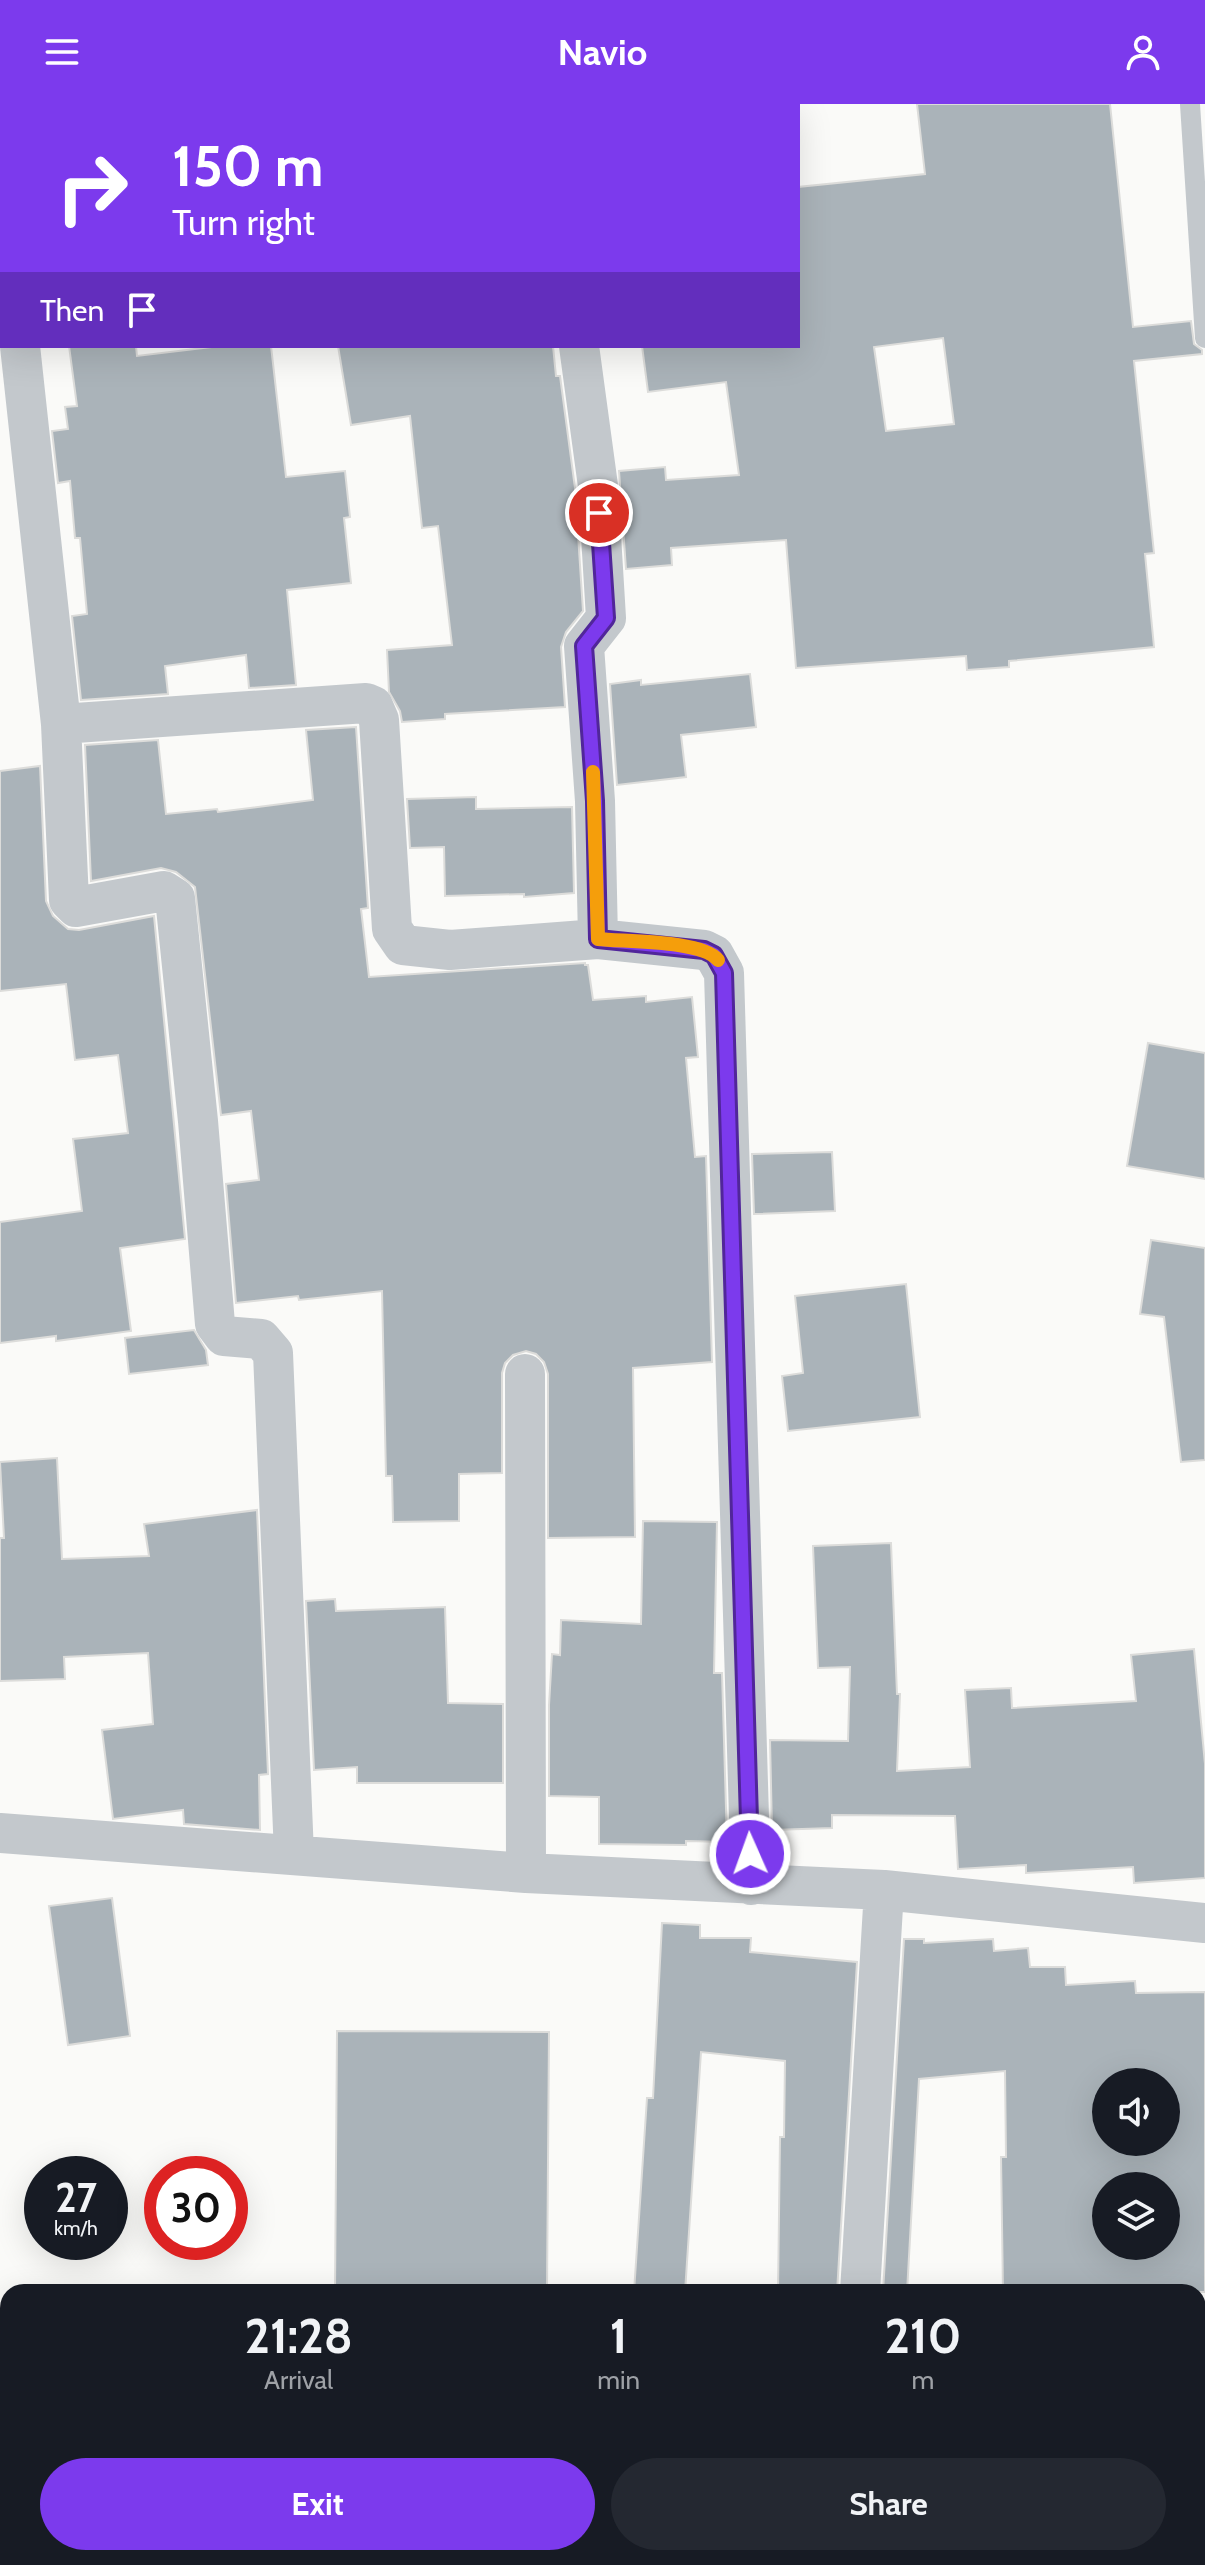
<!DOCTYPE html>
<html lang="en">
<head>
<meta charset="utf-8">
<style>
	body { margin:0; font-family:Cabin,sans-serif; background:#242831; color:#f1f3f6; height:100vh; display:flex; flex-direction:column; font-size:30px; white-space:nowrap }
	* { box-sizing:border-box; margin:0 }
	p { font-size:26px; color:#9ea1a6 }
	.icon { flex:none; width:44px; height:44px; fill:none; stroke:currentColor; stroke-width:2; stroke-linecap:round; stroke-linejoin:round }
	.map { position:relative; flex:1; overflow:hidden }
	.side { position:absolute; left:0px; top:2180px; width:1206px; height:282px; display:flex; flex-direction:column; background:#171b24; border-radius:24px 24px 0 0; box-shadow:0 8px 32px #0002 }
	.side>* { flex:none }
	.hud { position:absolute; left:0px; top:0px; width:800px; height:244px; box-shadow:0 8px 32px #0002; background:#7c3aed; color:#fff; overflow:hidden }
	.fabs { position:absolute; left:1092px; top:1964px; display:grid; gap:16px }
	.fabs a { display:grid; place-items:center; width:88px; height:88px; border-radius:50%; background:#171b24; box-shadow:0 8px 32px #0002; font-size:40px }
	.speed { position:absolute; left:24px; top:2052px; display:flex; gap:16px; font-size:40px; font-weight:700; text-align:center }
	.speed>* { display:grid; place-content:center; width:104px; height:104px; border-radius:50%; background:#171b24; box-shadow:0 8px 32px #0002; line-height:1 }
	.speed small { font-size:20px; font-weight:400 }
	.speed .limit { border:12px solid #d22; background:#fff; color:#111 }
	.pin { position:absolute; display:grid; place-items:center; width:68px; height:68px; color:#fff; margin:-34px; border:4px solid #fff; border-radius:50%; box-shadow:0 2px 8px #0007 }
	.me { position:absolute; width:88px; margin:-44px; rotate:358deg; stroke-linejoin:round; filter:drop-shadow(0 0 6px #0008) }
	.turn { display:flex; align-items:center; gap:28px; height:168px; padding:0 40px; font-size:36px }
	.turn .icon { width:104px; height:104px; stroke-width:2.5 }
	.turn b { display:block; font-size:56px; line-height:68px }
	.then { display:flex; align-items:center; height:76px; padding:0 40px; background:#0003; gap:16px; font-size:30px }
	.eta { display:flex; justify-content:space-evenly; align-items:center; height:136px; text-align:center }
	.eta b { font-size:48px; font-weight:800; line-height:56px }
	.primary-button { display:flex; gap:16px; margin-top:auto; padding:16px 40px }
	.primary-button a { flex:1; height:92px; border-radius:48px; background:#7c3aed; color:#fff; font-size:32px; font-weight:800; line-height:92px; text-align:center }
	.primary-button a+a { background:#242831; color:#f1f3f6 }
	header { display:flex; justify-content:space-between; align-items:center; height:104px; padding:0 40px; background:#7c3aed; color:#fff; font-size:36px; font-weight:800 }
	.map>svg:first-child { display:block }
</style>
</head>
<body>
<header><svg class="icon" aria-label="menu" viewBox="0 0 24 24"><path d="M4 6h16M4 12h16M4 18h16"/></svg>Navio<svg class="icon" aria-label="person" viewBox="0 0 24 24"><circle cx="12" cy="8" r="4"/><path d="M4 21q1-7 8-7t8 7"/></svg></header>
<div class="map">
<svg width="1205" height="2461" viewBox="0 0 1205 2461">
	<rect width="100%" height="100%" fill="#fafaf8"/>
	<path fill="#aab3b9" stroke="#dcdcda" stroke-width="2" fill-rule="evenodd" d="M 917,0 L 1110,0 L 1133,223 L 1191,217 L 1194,240 L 1202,246 L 1202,250 L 1134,257 L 1154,449 L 1145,450 L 1154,543 L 1009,557 L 1009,563 L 967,566 L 966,552 L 796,564 L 786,436 L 671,444 L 672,461 L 626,465 L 619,367 L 665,363 L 666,376 L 739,371 L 726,278 L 648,288 L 642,242 L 798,242 L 798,83 L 925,70 ZM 943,234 L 954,320 L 886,327 L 874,243 Z
		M 69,242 L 136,242 L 137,252 L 220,242 L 271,242 L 286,373 L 345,367 L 350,413 L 344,414 L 351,479 L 287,486 L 296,581 L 249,584 L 246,551 L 165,562 L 168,590 L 81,596 L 72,512 L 87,510 L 80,434 L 75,434 L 70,377 L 58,379 L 52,327 L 68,325 L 65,303 L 77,302 Z
		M 338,242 L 553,242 L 556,272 L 560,272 L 575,384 L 583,507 L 566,528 L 561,543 L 565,603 L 445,610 L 445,615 L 402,618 L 400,607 L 389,588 L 387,546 L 452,541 L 438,422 L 422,424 L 410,312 L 351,321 Z
		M 750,570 L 756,623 L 681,631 L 686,673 L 617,681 L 610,580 L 641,576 L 641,581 Z
		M 356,623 L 368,804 L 361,805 L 369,873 L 585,859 L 585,861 L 588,861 L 593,896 L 646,892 L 646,898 L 692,893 L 698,953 L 686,954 L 695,1053 L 706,1052 L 712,1258 L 633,1264 L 635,1433 L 548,1434 L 548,1270 L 544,1258 L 536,1250 L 526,1247 L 513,1251 L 505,1259 L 502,1269 L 502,1369 L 459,1370 L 459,1417 L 393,1418 L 392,1372 L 386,1372 L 382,1187 L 299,1196 L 298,1192 L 236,1199 L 226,1080 L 259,1076 L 251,1007 L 221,1011 L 195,783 L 176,768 L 161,764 L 91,777 L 85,641 L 158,636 L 166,710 L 217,705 L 218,708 L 313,696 L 306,626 Z
		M 40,662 L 46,797 L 53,812 L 68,825 L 79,826 L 154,812 L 185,1135 L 120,1144 L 131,1227 L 56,1237 L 56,1232 L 0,1239 L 0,1118 L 82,1107 L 73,1035 L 128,1029 L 118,951 L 75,956 L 66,880 L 0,887 L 0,667 Z
		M 476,693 L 476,705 L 572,703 L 574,789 L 524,793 L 524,790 L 445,792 L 444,743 L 410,744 L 407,695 Z
		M 1148,939 L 1205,949 L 1205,1075 L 1127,1062 Z
		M 832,1048 L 835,1107 L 754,1110 L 752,1050 Z
		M 1151,1136 L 1205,1144 L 1205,1356 L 1181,1358 L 1164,1213 L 1140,1210 Z
		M 906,1180 L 920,1313 L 788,1327 L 782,1272 L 803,1269 L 795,1192 Z
		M 194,1226 L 206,1246 L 208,1261 L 129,1270 L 125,1234 Z
		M 57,1354 L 62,1455 L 149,1452 L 144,1420 L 257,1406 L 268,1670 L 259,1671 L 260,1726 L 184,1720 L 183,1706 L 113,1715 L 102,1626 L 153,1620 L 148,1549 L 64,1553 L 65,1575 L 0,1577 L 0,1434 L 4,1434 L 0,1358 Z
		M 643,1417 L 717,1418 L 714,1569 L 722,1569 L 727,1738 L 686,1737 L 686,1741 L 599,1740 L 599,1693 L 549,1692 L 549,1601 L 552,1550 L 560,1551 L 561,1516 L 641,1520 Z
		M 891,1439 L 897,1590 L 900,1590 L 897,1667 L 970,1663 L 965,1586 L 1011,1584 L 1012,1604 L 1136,1597 L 1131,1551 L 1194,1545 L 1205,1660 L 1205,1774 L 1134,1779 L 1133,1763 L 1026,1769 L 1026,1761 L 958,1765 L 955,1712 L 832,1711 L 832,1724 L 772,1726 L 770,1636 L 848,1637 L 850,1563 L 818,1564 L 813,1442 Z
		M 335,1495 L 336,1507 L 445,1503 L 448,1599 L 503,1600 L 503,1679 L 357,1679 L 357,1663 L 314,1666 L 306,1497 Z
		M 112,1794 L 130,1932 L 68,1941 L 49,1802 Z
		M 662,1819 L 700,1821 L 700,1834 L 751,1834 L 750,1848 L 857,1858 L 837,2188 L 778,2188 L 780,2033 L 784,2033 L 785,1957 L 701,1948 L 685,2188 L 634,2188 L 647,1994 L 653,1994 Z
		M 904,1835 L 924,1835 L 924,1839 L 993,1835 L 994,1847 L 1028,1844 L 1030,1863 L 1065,1863 L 1066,1881 L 1135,1877 L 1136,1889 L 1205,1888 L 1205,2188 L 1003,2188 L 1001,2053 L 1006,2053 L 1005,1967 L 919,1975 L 907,2188 L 883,2188 ZM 1106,1978 L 1166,1978 L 1166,2038 L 1106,2038 ZM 1106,2082 L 1166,2082 L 1166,2142 L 1106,2142 Z
		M 337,1927 L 549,1928 L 547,2188 L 335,2188 Z"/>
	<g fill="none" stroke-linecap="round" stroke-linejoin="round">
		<path stroke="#c3c8cc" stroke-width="20" d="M 1190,0 L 1205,234"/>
		<path stroke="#c3c8cc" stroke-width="40" d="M 547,0 L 548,2
			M 0,70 L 2,86
			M 20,242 L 61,620 L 69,796 L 76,803 L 164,787 L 175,794 L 198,1017 L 215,1220 L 224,1232 L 261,1235 L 273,1249 L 294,1750
			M 579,242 L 598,382 L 606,514 L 584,542 L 595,697 L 598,835
			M 61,620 L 366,599 L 373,602 L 379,616 L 392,825 L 403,841 L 450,846 L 598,835 L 704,846 L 714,851 L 724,869 L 751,1781
			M 525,1270 L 526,1769
			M 0,1729 L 526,1769 L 884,1786 L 1205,1819
			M 860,2188 L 884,1786
			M 843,2461 L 844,2454"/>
	</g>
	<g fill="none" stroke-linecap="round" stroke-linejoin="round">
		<defs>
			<path id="route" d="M 599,409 L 606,514 L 584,542 L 595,697 L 598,835 L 704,846 L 714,851 L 724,869 L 750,1750"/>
		</defs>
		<use href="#route" stroke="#51269a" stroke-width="20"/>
		<use href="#route" stroke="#7c3aed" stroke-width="14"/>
		<path stroke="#f59e0b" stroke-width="14" d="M 593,668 L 598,835 C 625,838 702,836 718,856"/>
	</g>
</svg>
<div class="fabs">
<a><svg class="icon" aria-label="sound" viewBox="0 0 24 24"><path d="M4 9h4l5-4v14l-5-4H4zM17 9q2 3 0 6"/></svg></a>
<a><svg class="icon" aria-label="layers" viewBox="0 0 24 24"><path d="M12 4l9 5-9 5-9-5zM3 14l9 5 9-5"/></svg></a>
</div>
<div class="speed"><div>27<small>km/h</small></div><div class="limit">30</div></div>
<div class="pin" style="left:599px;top:409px;background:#d93025"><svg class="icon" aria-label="arrive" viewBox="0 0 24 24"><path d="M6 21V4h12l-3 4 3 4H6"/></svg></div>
<svg class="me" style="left:750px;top:1750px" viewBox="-20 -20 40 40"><circle r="17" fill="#7c3aed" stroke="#fff" stroke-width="3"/><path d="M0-11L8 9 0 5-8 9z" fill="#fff"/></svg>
<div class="hud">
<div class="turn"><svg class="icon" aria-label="right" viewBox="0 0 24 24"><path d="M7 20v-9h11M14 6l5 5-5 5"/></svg><div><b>150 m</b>Turn right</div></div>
<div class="then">Then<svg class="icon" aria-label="arrive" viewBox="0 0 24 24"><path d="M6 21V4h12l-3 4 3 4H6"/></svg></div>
</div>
<section class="side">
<div class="eta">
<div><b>21:28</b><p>Arrival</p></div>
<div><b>1</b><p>min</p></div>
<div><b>210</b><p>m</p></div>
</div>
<div class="primary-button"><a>Exit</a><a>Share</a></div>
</section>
</div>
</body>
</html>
